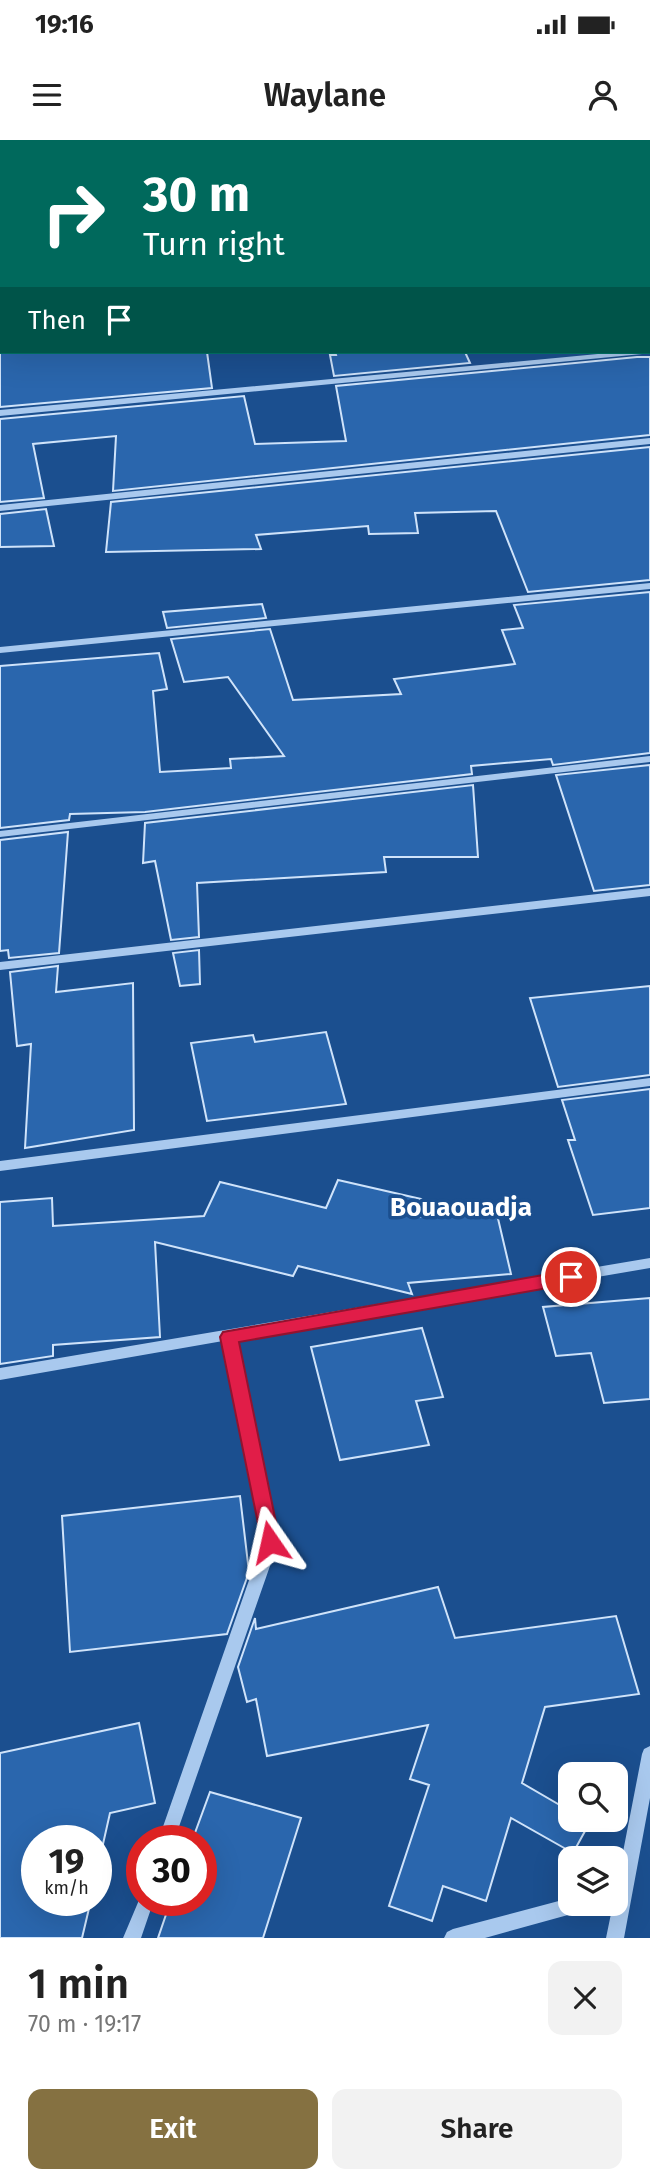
<!DOCTYPE html>
<html lang="en">
<head>
<meta charset="utf-8">
<style>
	body { margin:0; font-family:"Fira Sans",sans-serif; background:#f2f2f2; color:#222; height:100vh; display:flex; flex-direction:column; font-size:26px; white-space:nowrap }
	* { box-sizing:border-box; margin:0 }
	p { font-size:23px; color:#767676 }
	.icon { flex:none; width:38px; height:38px; fill:none; stroke:currentColor; stroke-width:2; stroke-linecap:round; stroke-linejoin:round }
	.map { position:relative; height:1798px; overflow:hidden }
	.details { display:flex; flex-direction:column; background:#fff; flex:1 }
	.details>* { flex:none }
	.guide { position:absolute; left:0px; top:0px; width:651px; height:214px; box-shadow:0 7px 28px #0002; background:#00695c; color:#fff; overflow:hidden }
	.buttons { position:absolute; left:558px; top:1622px; display:grid; gap:14px }
	.buttons a { display:grid; place-items:center; width:70px; height:70px; border-radius:14px; background:#fff; box-shadow:0 7px 28px #0002; font-size:35px }
	.speed { position:absolute; left:21px; top:1685px; display:flex; gap:14px; font-size:35px; font-weight:700; text-align:center }
	.speed>* { display:grid; place-content:center; width:91px; height:91px; border-radius:50%; background:#fff; box-shadow:0 7px 28px #0002; line-height:1 }
	.speed small { font-size:18px; font-weight:400 }
	.speed .limit { border:10px solid #d22; background:#fff; color:#111 }
	.pin { position:absolute; display:grid; place-items:center; width:60px; height:60px; color:#fff; margin:-30px; border:4px solid #fff; border-radius:50%; box-shadow:0 2px 7px #0007 }
	.me { position:absolute; width:77px; margin:-38px; rotate:349deg; stroke-linejoin:round; filter:drop-shadow(0 0 5px #0008) }
	.turn { display:flex; align-items:center; gap:24px; height:147px; padding:0 28px; font-size:32px }
	.turn .icon { width:91px; height:91px; stroke-width:2.5 }
	.turn b { display:block; font-size:49px; line-height:60px }
	.then { display:flex; align-items:center; height:66px; padding:0 28px; background:#0003; gap:14px; font-size:26px }
	.round { display:grid; place-items:center; flex:none; width:74px; height:74px; border-radius:14px; background:#f2f2f2 }
	.headline { display:flex; align-items:center; justify-content:space-between; height:119px; padding:0 28px }
	h1 { font-size:42px; font-weight:600; line-height:52px }
	.primary-button { display:flex; gap:14px; margin-top:auto; padding:14px 28px }
	.primary-button a { flex:1; height:80px; border-radius:14px; background:#857141; color:#fff; font-size:28px; font-weight:600; line-height:80px; text-align:center }
	.primary-button a+a { background:#f2f2f2; color:#222 }
	.status { display:flex; justify-content:space-between; align-items:center; height:49px; padding:0 35px; background:#fff; direction:ltr }
	.status svg { height:19px; fill:currentColor }
	header { display:flex; justify-content:space-between; align-items:center; height:91px; padding:0 28px; background:#fff; font-size:32px; font-weight:600 }
	.map>svg:first-child { display:block }
</style>
</head>
<body>
<div class="status"><b>19:16</b><svg viewBox="0 0 49 12"><path d="M0 12V9h3v3zM5 12V6h3v6zM10 12V3h3v9zM15 12V0h3v12zM26 1h20v11H26zM47 4h2v5h-2z"/></svg></div>
<header><svg class="icon" aria-label="menu" viewBox="0 0 24 24"><path d="M4 6h16M4 12h16M4 18h16"/></svg>Waylane<svg class="icon" aria-label="person" viewBox="0 0 24 24"><circle cx="12" cy="8" r="4"/><path d="M4 21q1-7 8-7t8 7"/></svg></header>
<div class="map">
<svg width="650" height="1798" viewBox="0 0 650 1798">
	<rect width="100%" height="100%" fill="#1b4f8f"/>
	<path fill="#2a66ad" stroke="#cfe3fa" stroke-width="2" d="M 0,212 L 207,212 L 212,248 L 0,267 Z
		M 335,212 L 465,212 L 470,223 L 334,236 L 330,215 L 336,215 Z
		M 637,217 L 650,217 L 650,295 L 113,351 L 116,296 L 33,304 L 44,358 L 0,362 L 0,279 L 244,256 L 255,304 L 346,301 L 336,246 Z
		M 650,307 L 650,440 L 528,452 L 496,371 L 415,373 L 418,393 L 369,394 L 368,386 L 256,395 L 261,409 L 106,412 L 111,362 Z
		M 46,369 L 54,406 L 0,407 L 0,374 Z
		M 650,452 L 650,613 L 553,625 L 551,619 L 471,626 L 472,634 L 145,672 L 70,674 L 69,680 L 0,688 L 0,526 L 159,513 L 167,549 L 153,551 L 160,632 L 231,628 L 230,619 L 284,616 L 228,537 L 184,542 L 171,499 L 270,489 L 293,560 L 401,554 L 394,539 L 515,524 L 502,490 L 523,488 L 514,465 Z
		M 262,464 L 266,478 L 167,488 L 163,472 Z
		M 650,625 L 650,745 L 594,751 L 556,635 Z
		M 473,645 L 478,717 L 384,717 L 386,732 L 197,743 L 199,797 L 171,800 L 155,721 L 143,723 L 145,683 Z
		M 68,692 L 59,813 L 9,818 L 8,810 L 0,811 L 0,700 Z
		M 199,810 L 200,844 L 180,846 L 173,813 Z
		M 58,826 L 56,852 L 133,843 L 134,990 L 25,1008 L 31,904 L 17,906 L 10,832 Z
		M 650,846 L 650,935 L 558,947 L 530,858 Z
		M 326,892 L 346,964 L 207,981 L 191,903 L 253,895 L 255,902 Z
		M 650,949 L 650,1068 L 593,1075 L 568,1000 L 575,1000 L 562,960 Z
		M 338,1040 L 421,1059 L 414,1077 L 496,1070 L 511,1134 L 408,1143 L 412,1154 L 298,1126 L 293,1136 L 155,1102 L 160,1197 L 53,1205 L 53,1216 L 0,1224 L 0,1062 L 52,1058 L 53,1086 L 204,1076 L 220,1042 L 326,1068 Z
		M 650,1158 L 650,1259 L 604,1263 L 591,1213 L 556,1216 L 543,1167 Z
		M 422,1188 L 443,1257 L 416,1261 L 429,1305 L 340,1320 L 311,1207 Z
		M 240,1356 L 249,1432 L 227,1494 L 70,1512 L 62,1376 Z
		M 438,1447 L 455,1498 L 616,1476 L 639,1554 L 545,1567 L 522,1643 L 570,1671 L 570,1680 L 590,1682 L 573,1713 L 511,1678 L 486,1761 L 443,1746 L 432,1781 L 389,1766 L 429,1645 L 410,1639 L 428,1585 L 267,1616 L 256,1559 L 247,1562 L 238,1527 L 255,1478 L 256,1489 Z
		M 139,1583 L 155,1663 L 110,1673 L 96,1735 L 96,1701 L 37,1701 L 37,1760 L 91,1760 L 82,1798 L 0,1798 L 0,1613 Z
		M 210,1652 L 301,1678 L 263,1798 L 158,1798 L 171,1760 L 201,1760 L 201,1701 L 192,1701 Z"/>
	<g fill="none" stroke-linecap="round" stroke-linejoin="round">
		<path fill="#a9c9ee" fill-rule="evenodd" d="M 65,0 L 73,0 L 73,2 L 65,2 Z
			M 237,0 L 245,0 L 245,2 L 237,2 Z
			M 360,0 L 368,0 L 368,2 L 360,2 Z
			M 649,54 L 650,54 L 650,58 L 649,58 Z
			M 0,104 L 2,104 L 2,108 L 0,108 Z
			M 649,127 L 650,127 L 650,131 L 649,131 Z
			M 0,183 L 2,183 L 2,187 L 0,187 Z
			M 619,212 L 646,212 L 642,214 L 0,276 L 0,270 Z
			M 650,298 L 650,304 L 0,371 L 0,365 Z
			M 650,443 L 650,449 L 0,513 L 0,507 Z
			M 650,616 L 650,622 L 0,697 L 0,691 Z
			M 650,748 L 650,756 L 0,830 L 0,822 Z
			M 650,938 L 650,946 L 0,1031 L 0,1021 Z
			M 650,1118 L 650,1128 L 236,1199 L 278,1403 L 174,1701 L 158,1701 L 262,1403 L 223,1201 L 0,1240 L 0,1228 Z
			M 650,1606 L 650,1658 L 624,1798 L 606,1798 L 613,1764 L 616,1764 L 616,1748 L 642,1614 L 644,1609 Z
			M 142,1753 L 142,1760 L 154,1760 L 141,1798 L 123,1798 Z
			M 570,1758 L 570,1764 L 589,1764 L 586,1770 L 485,1798 L 444,1798 L 447,1792 L 453,1789 Z"/>
	</g>
	<path fill="#e11d48" stroke="#92132f" stroke-width="2" d="M 571,1130 L 577,1132 L 580,1137 L 577,1142 L 571,1144 L 239,1202 L 280,1402 L 277,1408 L 270,1411 L 263,1408 L 220,1197 L 223,1192 Z"/>
	<g text-anchor="middle" dominant-baseline="central" stroke-width="7" stroke-linejoin="round" paint-order="stroke">
		<g font-size="26" font-weight="bold" fill="#fff" stroke="#1b4f8f">
			<text x="461" y="1067">Bouaouadja</text>
		</g>
	</g>
</svg>
<div class="buttons">
<a><svg class="icon" aria-label="search" viewBox="0 0 24 24"><circle cx="10" cy="10" r="6"/><path d="M15 15l6 6"/></svg></a>
<a><svg class="icon" aria-label="layers" viewBox="0 0 24 24"><path d="M12 4l9 5-9 5-9-5zM3 14l9 5 9-5"/></svg></a>
</div>
<div class="speed"><div>19<small>km/h</small></div><div class="limit">30</div></div>
<div class="pin" style="left:571px;top:1137px;background:#d93025"><svg class="icon" aria-label="arrive" viewBox="0 0 24 24"><path d="M6 21V4h12l-3 4 3 4H6"/></svg></div>
<svg class="me" style="left:270px;top:1402px" viewBox="-20 -20 40 40"><path d="M0-17L14 15 0 8-14 15z" fill="#e11d48" stroke="#fff" stroke-width="4"/></svg>
<div class="guide">
<div class="turn"><svg class="icon" aria-label="right" viewBox="0 0 24 24"><path d="M7 20v-9h11M14 6l5 5-5 5"/></svg><div><b>30 m</b>Turn right</div></div>
<div class="then">Then<svg class="icon" aria-label="arrive" viewBox="0 0 24 24"><path d="M6 21V4h12l-3 4 3 4H6"/></svg></div>
</div>
</div>
<section class="details">
<div class="headline"><div><h1>1 min</h1><p>70 m · 19:17</p></div><a class="round"><svg class="icon" aria-label="close" viewBox="0 0 24 24"><path d="M6 6l12 12M18 6L6 18"/></svg></a></div>
<div class="primary-button"><a>Exit</a><a>Share</a></div>
</section>
</body>
</html>
